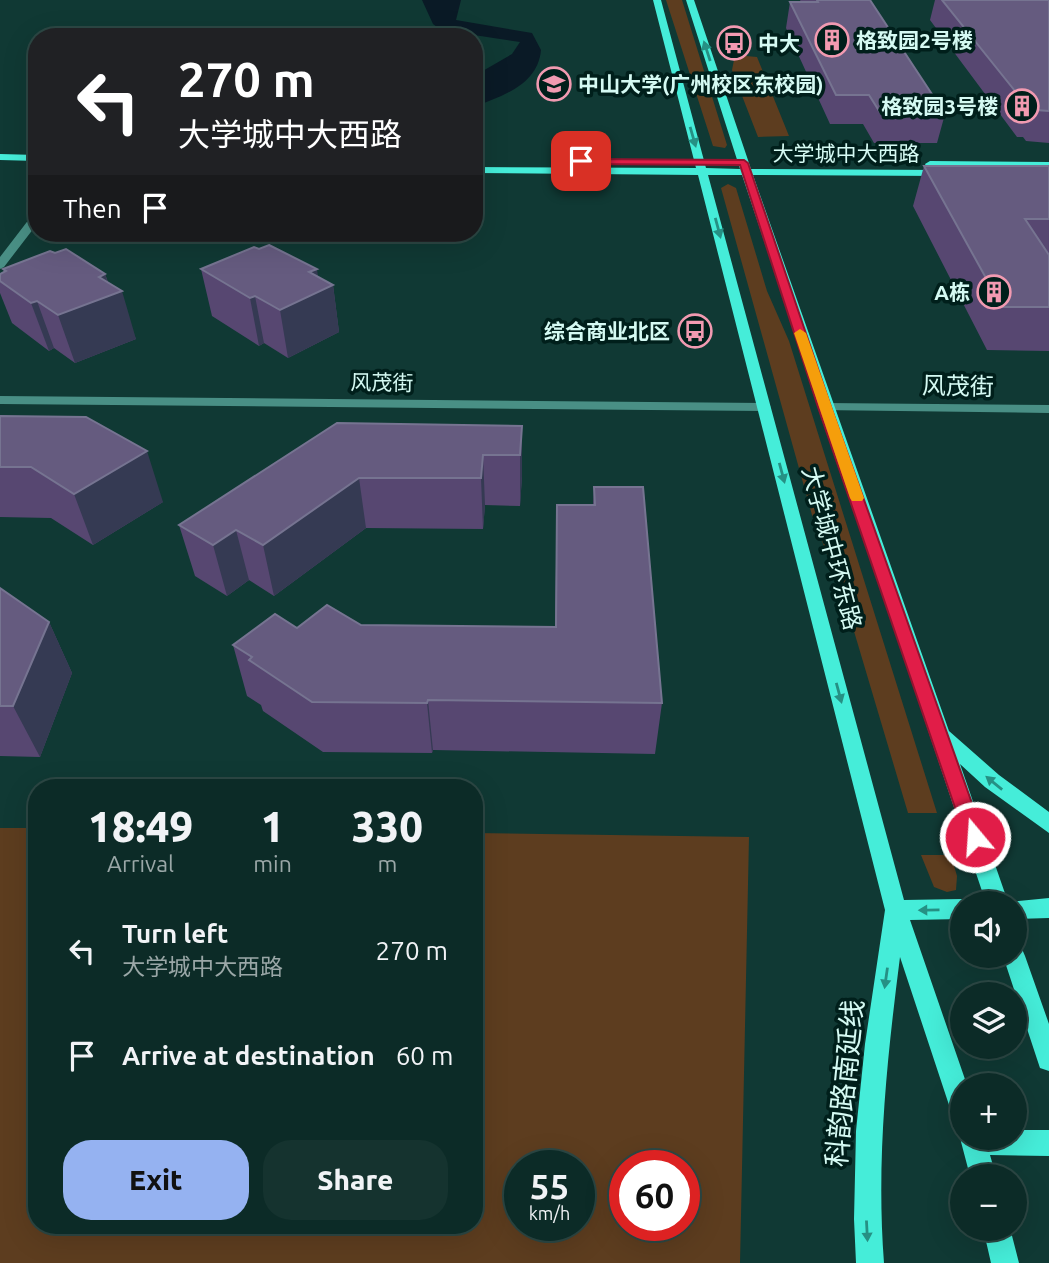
<!DOCTYPE html>
<html lang="en">
<head>
<meta charset="utf-8">
<style>
	body { margin:0; font-family:Ubuntu,"Noto Sans SC",sans-serif; background:#15332f; color:#f1f3f6; height:100vh; display:flex; flex-direction:column; font-size:26px; white-space:nowrap }
	* { box-sizing:border-box; margin:0 }
	p { font-size:23px; color:#9aa7a7 }
	.icon { flex:none; width:38px; height:38px; fill:none; stroke:currentColor; stroke-width:2; stroke-linecap:round; stroke-linejoin:round }
	.map { position:relative; flex:1; overflow:hidden }
	.drawer { position:absolute; left:28px; top:779px; width:455px; height:455px; display:flex; flex-direction:column; background:#0c2b27; border-radius:28px; box-shadow:0 7px 28px #0002,0 0 0 2px #2c4744 }
	.drawer>* { flex:none }
	.banner { position:absolute; left:28px; top:28px; width:455px; height:214px; border-radius:28px; box-shadow:0 7px 28px #0002,0 0 0 2px #2c4744; background:#202124; color:#fff; overflow:hidden }
	.controls { position:absolute; left:950px; top:891px; display:grid; gap:14px }
	.controls a { display:grid; place-items:center; width:77px; height:77px; border-radius:50%; background:#0c2b27; box-shadow:0 7px 28px #0002,0 0 0 2px #2c4744; font-size:35px }
	.speed { position:absolute; left:504px; top:1150px; display:flex; gap:14px; font-size:35px; font-weight:700; text-align:center }
	.speed>* { display:grid; place-content:center; width:91px; height:91px; border-radius:50%; background:#0c2b27; box-shadow:0 7px 28px #0002,0 0 0 2px #2c4744; line-height:1 }
	.speed small { font-size:18px; font-weight:400 }
	.speed .limit { border:10px solid #d22; background:#fff; color:#111 }
	.pin { position:absolute; display:grid; place-items:center; width:60px; height:60px; color:#fff; margin:-30px; border-radius:14px; box-shadow:0 4px 10px #0006 }
	.me { position:absolute; width:77px; margin:-38px; rotate:342deg; stroke-linejoin:round; filter:drop-shadow(0 0 5px #0008) }
	.turn { display:flex; align-items:center; gap:24px; height:147px; padding:0 35px; font-size:32px }
	.turn .icon { width:91px; height:91px; stroke-width:2.5 }
	.turn b { display:block; font-size:49px; line-height:60px }
	.then { display:flex; align-items:center; height:66px; padding:0 35px; background:#0003; gap:14px; font-size:26px }
	.eta { display:flex; justify-content:space-evenly; align-items:center; height:119px; text-align:center }
	.eta b { font-size:42px; font-weight:800; line-height:49px }
	.primary-button { display:flex; gap:14px; margin-top:auto; padding:14px 35px }
	.primary-button a { flex:1; height:80px; border-radius:28px; background:#95b2f1; color:#111; font-size:28px; font-weight:800; line-height:80px; text-align:center }
	.primary-button a+a { background:#15332f; color:#f1f3f6 }
	ul { padding:0; list-style:none }
	li { display:flex; align-items:center; gap:21px; height:105px; padding:0 35px }
	li div { flex:1 }
	li b { display:block; font-size:26px }
	li em { font-style:normal }
	.map>svg:first-child { display:block }
</style>
</head>
<body>
<div class="map">
<svg width="1049" height="1263" viewBox="0 0 1049 1263">
	<rect width="100%" height="100%" fill="#103934"/>
	<path fill="#5d3d1f" fill-rule="evenodd" d="M 666,0 L 682,0 L 727,145 L 725,148 L 713,146 Z
		M 735,55 L 757,57 L 789,136 L 758,137 L 732,70 Z
		M 728,184 L 736,188 L 767,291 L 789,341 L 937,813 L 908,813 L 845,601 L 812,515 L 721,188 Z
		M 0,828 L 37,828 L 37,1225 L 474,1225 L 474,833 L 749,837 L 740,1263 L 0,1263 ZM 520,1166 L 579,1166 L 579,1225 L 520,1225 ZM 625,1166 L 684,1166 L 684,1225 L 625,1225 Z
		M 921,855 L 951,855 L 957,876 L 956,890 L 947,892 L 934,887 Z"/>
	<path fill="#0a1a26" d="M 422,0 L 461,0 L 456,20 L 532,33 L 541,50 C 538,85 502,96 474,107 L 474,76 L 512,54 L 520,42 L 441,30 L 433,24 Z"/>
	<g fill="none" stroke-linecap="round" stroke-linejoin="round">
		<path fill="#498f85" fill-rule="evenodd" d="M 37,213 L 37,224 L 4,267 L 0,269 L 0,257 L 33,214 Z
			M 0,396 L 764,403 L 771,407 L 764,411 L 0,404 Z
			M 825,403 L 1049,405 L 1049,413 L 820,410 L 820,404 Z"/>
		<path fill="#45edd9" fill-rule="evenodd" d="M 653,0 L 661,0 L 706,168 L 740,169 L 686,0 L 694,0 L 751,169 L 943,170 L 948,173 L 943,176 L 753,175 L 949,731 L 999,775 L 1049,812 L 1049,833 L 985,787 L 960,764 L 1008,902 L 1049,898 L 1049,918 L 1015,919 L 1015,903 L 986,903 L 742,175 L 708,175 L 904,900 L 962,899 L 970,903 L 962,903 L 962,919 L 910,920 L 967,1085 L 962,1085 L 962,1120 L 953,1117 L 950,1108 L 900,957 C 887,1059 876,1160 884,1263 L 856,1263 L 854,1219 L 856,1131 L 865,1044 L 885,910 L 698,175 L 474,173 L 474,167 L 696,168 Z
			M 0,154 L 37,155 L 37,161 L 0,160 Z
			M 930,161 L 1049,162 L 1049,168 L 926,166 L 925,164 Z
			M 1015,946 L 1022,949 L 1025,956 L 1049,1024 L 1049,1071 L 1040,1068 L 1037,1059 L 1003,956 L 1015,956 Z
			M 1015,1130 L 1049,1130 L 1049,1156 L 990,1155 L 996,1176 L 970,1176 L 960,1138 L 962,1133 L 962,1138 L 1015,1138 Z
			M 983,1228 L 1010,1228 L 1019,1263 L 991,1263 Z"/>
	</g>
	<path fill="#574771" d="M 800,0 L 870,0 L 945,114 L 937,143 L 874,143 L 863,124 L 830,124 L 786,28 L 790,2 L 801,2 Z
		M 935,0 L 1049,0 L 1049,143 L 1026,141 L 1023,137 L 1017,137 L 930,20 Z
		M 924,166 L 1049,166 L 1049,351 L 987,350 L 913,206 Z
		M 122,233 L 166,233 L 140,243 Z
		M 257,233 L 298,233 L 276,242 Z
		M 313,233 L 344,233 L 328,240 Z
		M 55,253 L 105,274 L 108,282 L 136,339 L 75,363 L 54,348 L 49,351 L 12,323 L 0,293 L 0,274 L 4,272 L 3,269 Z
		M 201,269 L 318,277 L 333,285 L 339,332 L 288,358 L 264,343 L 259,346 L 212,316 Z
		M 0,416 L 163,502 L 93,545 L 51,518 L 0,517 Z
		M 522,426 L 522,476 L 520,506 L 485,505 L 483,529 L 366,528 L 274,596 L 249,580 L 227,596 L 195,576 L 179,525 Z
		M 594,487 L 662,703 L 655,754 L 433,750 L 432,753 L 323,752 L 263,711 L 261,705 L 247,696 L 233,645 L 297,628 L 361,625 L 555,627 L 557,505 L 593,505 Z
		M 0,588 L 49,622 L 72,673 L 40,757 L 0,756 Z"/>
	<path fill="#353a53" d="M 137,233 L 166,233 L 140,243 Z
		M 275,233 L 298,233 L 276,242 Z
		M 327,233 L 344,233 L 328,240 Z
		M 317,269 L 320,291 L 333,285 L 339,332 L 288,358 L 280,310 L 309,272 Z
		M 105,274 L 112,295 L 122,291 L 136,339 L 75,363 L 58,315 L 99,277 Z
		M 255,296 L 264,343 L 259,346 L 250,298 Z
		M 37,301 L 54,348 L 49,351 L 31,303 Z
		M 522,426 L 522,476 L 520,506 L 520,455 Z
		M 147,451 L 163,502 L 93,545 L 74,494 Z
		M 483,455 L 485,505 L 483,529 L 481,478 Z
		M 359,478 L 366,528 L 274,596 L 263,545 Z
		M 236,530 L 249,580 L 227,596 L 213,545 Z
		M 49,622 L 72,673 L 40,757 L 13,706 Z
		M 428,700 L 433,750 L 432,753 L 427,703 Z"/>
	<path fill="#655b7f" stroke="#767491" stroke-width="2" d="M 817,0 L 870,0 L 945,114 L 881,114 L 869,95 L 836,95 L 790,2 L 818,2 Z
		M 942,0 L 1049,0 L 1049,111 L 1036,110 L 1033,106 L 1027,106 Z
		M 924,166 L 1049,166 L 1049,219 L 1025,219 L 1049,255 L 1049,307 L 1002,307 Z
		M 269,245 L 317,269 L 309,272 L 333,285 L 280,310 L 255,296 L 250,298 L 201,269 L 254,247 L 259,249 Z
		M 66,249 L 105,274 L 99,277 L 122,291 L 58,315 L 37,301 L 31,303 L 0,281 L 0,274 L 6,271 L 3,269 L 50,251 L 55,253 Z
		M 0,416 L 86,417 L 147,451 L 74,494 L 31,467 L 0,467 Z
		M 337,423 L 522,426 L 520,455 L 483,455 L 481,478 L 359,478 L 263,545 L 236,530 L 213,545 L 179,525 Z
		M 594,487 L 643,487 L 662,703 L 428,700 L 427,703 L 312,702 L 249,660 L 252,657 L 233,645 L 275,614 L 297,628 L 327,605 L 361,625 L 556,627 L 557,505 L 595,505 Z
		M 0,588 L 49,622 L 13,706 L 0,706 Z"/>
	<defs><path id="oneway-solid" d="M-6-.8H1V-3.2L6.5 0L1 3.2V.8H-6Z" transform="scale(1.75)"/></defs>
	<g fill="#269084">
		<use href="#oneway-solid" transform="translate(707 51) rotate(-108)"/>
		<use href="#oneway-solid" transform="translate(693 137) rotate(74)"/>
		<use href="#oneway-solid" transform="translate(718 228) rotate(75)"/>
		<use href="#oneway-solid" transform="translate(782 473) rotate(75)"/>
		<use href="#oneway-solid" transform="translate(839 693) rotate(75)"/>
		<use href="#oneway-solid" transform="translate(994 783) rotate(-141)"/>
		<use href="#oneway-solid" transform="translate(929 910) rotate(179)"/>
		<use href="#oneway-solid" transform="translate(886 978) rotate(98)"/>
		<use href="#oneway-solid" transform="translate(867 1231) rotate(87)"/>
	</g>
	<path fill="#e11d48" stroke="#92132f" stroke-width="2" d="M 578,159 L 744,160 L 748,163 L 831,407 L 984,837 L 982,842 L 968,842 L 965,837 L 818,407 L 740,165 L 581,164 Z"/>
	<path fill="#f59e0b" d="M 800,329 L 806,333 L 864,498 L 862,501 L 852,501 L 850,498 L 794,333 Z"/>
	<defs>
		<symbol id="building-ring" viewBox="-11 -11 22 22"><circle r="9.5" fill="#001f1b" stroke="#f19ab1" stroke-width="1.5"/><path d="M-4-6H4V6H1V3H-1V6H-4ZM-2.5-4.3h1.7v1.8h-1.7ZM.8-4.3h1.7v1.8H.8ZM-2.5-1h1.7V.8h-1.7ZM.8-1h1.7V.8H.8Z" fill="#f19ab1"/></symbol>
		<symbol id="bus-ring" viewBox="-11 -11 22 22"><circle r="9.5" fill="#001f1b" stroke="#f19ab1" stroke-width="1.5"/><path d="M-5-6H5V4H4V6H2V4H-2V6H-4V4H-5ZM-3.5-4V0h7V-4ZM-3.5 1.2v1.5H-2V1.2ZM2 1.2v1.5H3.5V1.2Z" fill="#f19ab1"/></symbol>
		<symbol id="university-ring" viewBox="-11 -11 22 22"><circle r="9.5" fill="#001f1b" stroke="#f19ab1" stroke-width="1.5"/><path d="M0-5L7-2L0 1L-7-2ZM-4 1L0 2.5L4 1V4Q0 6-4 4Z" fill="#f19ab1"/></symbol>
	</defs>
	<g fill-rule="evenodd">
		<use href="#building-ring" x="813" y="21" width="38" height="38"/>
		<use href="#bus-ring" x="715" y="24" width="38" height="38"/>
		<use href="#university-ring" x="535" y="65" width="38" height="38"/>
		<use href="#building-ring" x="1003" y="87" width="38" height="38"/>
		<use href="#building-ring" x="975" y="273" width="38" height="38"/>
		<use href="#bus-ring" x="676" y="312" width="38" height="38"/>
	</g>
	<g text-anchor="middle" dominant-baseline="central" stroke-width="7" stroke-linejoin="round" paint-order="stroke">
		<g font-size="21" font-weight="bold" fill="#d5faf3" stroke="#001f1b" text-anchor="start">
			<text x="856" y="40">格致园2号楼</text>
			<text x="758" y="43">中大</text>
			<text x="578" y="84">中山大学(广州校区东校园)</text>
			<text x="998" y="106" text-anchor="end">格致园3号楼</text>
			<text x="970" y="292" text-anchor="end">A栋</text>
			<text x="670" y="331" text-anchor="end">综合商业北区</text>
		</g>
		<g font-size="21" fill="#d5faf3" stroke="#001f1b">
			<text x="846" y="153">大学城中大西路</text>
			<text transform="translate(382 382) rotate(1)">风茂街</text>
		</g>
		<g font-size="24" fill="#d5faf3" stroke="#001f1b">
			<text transform="translate(958 386) rotate(1)">风茂街</text>
			<text transform="translate(832 548) rotate(75)">大学城中环东路</text>
		</g>
		<g font-size="28" fill="#d5faf3" stroke="#001f1b">
			<text transform="translate(844 1083) rotate(-84)">科韵路南延线</text>
		</g>
	</g>
</svg>
<div class="controls">
<a><svg class="icon" aria-label="sound" viewBox="0 0 24 24"><path d="M4 9h4l5-4v14l-5-4H4zM17 9q2 3 0 6"/></svg></a>
<a><svg class="icon" aria-label="layers" viewBox="0 0 24 24"><path d="M12 4l9 5-9 5-9-5zM3 14l9 5 9-5"/></svg></a>
<a>+</a>
<a>−</a>
</div>
<div class="speed"><div>55<small>km/h</small></div><div class="limit">60</div></div>
<div class="pin" style="left:581px;top:161px;background:#d93025"><svg class="icon" aria-label="arrive" viewBox="0 0 24 24"><path d="M6 21V4h12l-3 4 3 4H6"/></svg></div>
<svg class="me" style="left:975px;top:837px" viewBox="-20 -20 40 40"><circle r="17" fill="#e11d48" stroke="#fff" stroke-width="3"/><path d="M0-11L8 9 0 5-8 9z" fill="#fff"/></svg>
<div class="banner">
<div class="turn"><svg class="icon" aria-label="left" viewBox="0 0 24 24"><path d="M17 20v-9H6M10 6l-5 5 5 5"/></svg><div><b>270 m</b>大学城中大西路</div></div>
<div class="then">Then<svg class="icon" aria-label="arrive" viewBox="0 0 24 24"><path d="M6 21V4h12l-3 4 3 4H6"/></svg></div>
</div>
<section class="drawer">
<div class="eta">
<div><b>18:49</b><p>Arrival</p></div>
<div><b>1</b><p>min</p></div>
<div><b>330</b><p>m</p></div>
</div>
<ul>
<li><svg class="icon" aria-label="left" viewBox="0 0 24 24"><path d="M17 20v-9H6M10 6l-5 5 5 5"/></svg><div><b>Turn left</b><p>大学城中大西路</p></div><em>270 m</em></li>
<li><svg class="icon" aria-label="arrive" viewBox="0 0 24 24"><path d="M6 21V4h12l-3 4 3 4H6"/></svg><div><b>Arrive at destination</b></div><em>60 m</em></li>
</ul>
<div class="primary-button"><a>Exit</a><a>Share</a></div>
</section>
</div>
</body>
</html>
